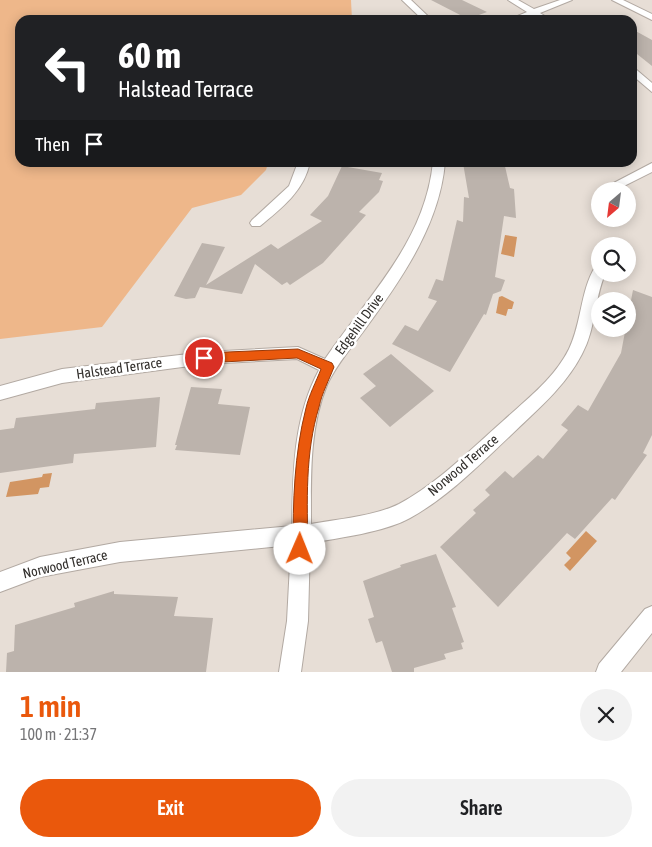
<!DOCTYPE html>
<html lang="en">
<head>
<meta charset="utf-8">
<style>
	body { margin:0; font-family:"Asap Condensed",sans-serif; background:#f2f2f2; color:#202124; height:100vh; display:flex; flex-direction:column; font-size:19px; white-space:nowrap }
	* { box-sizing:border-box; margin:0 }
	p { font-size:16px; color:#757577 }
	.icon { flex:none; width:28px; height:28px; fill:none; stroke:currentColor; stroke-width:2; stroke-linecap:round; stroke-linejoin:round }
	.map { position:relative; height:672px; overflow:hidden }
	.details { display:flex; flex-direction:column; background:#fff; flex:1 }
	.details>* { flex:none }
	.guide { position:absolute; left:15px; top:15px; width:622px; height:152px; border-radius:15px; box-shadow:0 2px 12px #0003; background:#202124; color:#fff; overflow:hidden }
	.needle { width:32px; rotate:208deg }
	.controls { position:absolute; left:591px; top:182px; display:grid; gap:10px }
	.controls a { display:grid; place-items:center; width:45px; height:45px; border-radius:50%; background:#fff; box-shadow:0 2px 12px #0003; font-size:25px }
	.pin { position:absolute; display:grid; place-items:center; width:42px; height:42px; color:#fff; margin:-21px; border:2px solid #fff; border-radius:50%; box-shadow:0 1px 5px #0007 }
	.me { position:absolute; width:55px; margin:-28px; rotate:1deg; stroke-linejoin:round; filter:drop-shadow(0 0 4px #0008) }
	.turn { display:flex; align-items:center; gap:18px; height:105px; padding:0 20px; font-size:22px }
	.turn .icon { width:65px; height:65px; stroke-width:2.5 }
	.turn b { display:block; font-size:35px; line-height:42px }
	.then { display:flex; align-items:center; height:48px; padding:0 20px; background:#0003; gap:10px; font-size:19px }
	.round { display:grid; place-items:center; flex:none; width:52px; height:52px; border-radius:26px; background:#f2f2f2 }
	.head { display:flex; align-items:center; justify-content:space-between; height:85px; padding:0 20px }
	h1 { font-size:30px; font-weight:600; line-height:38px; color:#ea580c }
	.button { display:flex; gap:10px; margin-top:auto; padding:10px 20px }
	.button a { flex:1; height:58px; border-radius:30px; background:#ea580c; color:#fff; font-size:20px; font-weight:600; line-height:58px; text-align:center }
	.button a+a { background:#f2f2f2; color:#202124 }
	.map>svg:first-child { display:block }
</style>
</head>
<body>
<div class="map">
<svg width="652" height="672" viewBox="0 0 652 672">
	<rect width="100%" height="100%" fill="#e7ded6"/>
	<path fill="#eeb78a" d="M 0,0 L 351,0 L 352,20 L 20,20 L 20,162 L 268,163 L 266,170 L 241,195 L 192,208 L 102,327 L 0,339 Z"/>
	<path fill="#d29562" d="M 505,235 L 517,237 L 514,257 L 501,254 Z
		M 502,296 L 514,302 L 512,309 L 508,309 L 506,316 L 496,313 L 499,297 Z
		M 52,473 L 49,487 L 40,488 L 38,494 L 6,497 L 10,482 L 42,477 L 43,474 Z
		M 586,531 L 597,541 L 570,571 L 564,565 L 571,558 L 566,553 Z"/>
	<path fill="#bcb3ac" d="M 431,0 L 462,0 L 487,12 L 468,19 Z
		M 632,29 L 652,40 L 652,66 L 632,50 Z
		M 504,162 L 510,188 L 514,189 L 516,218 L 504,216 L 495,277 L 505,280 L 501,291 L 493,294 L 486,315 L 484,314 L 450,372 L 392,344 L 405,325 L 418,331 L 437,301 L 428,298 L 436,279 L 443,281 L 457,220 L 463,222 L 464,197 L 469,198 L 463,163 Z
		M 342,166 L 382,173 L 379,180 L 383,181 L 379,192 L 359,212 L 366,215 L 323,263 L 290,285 L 287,282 L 282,285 L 255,264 L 242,294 L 200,287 L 195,298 L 186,299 L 174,296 L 202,243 L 225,247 L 206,285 L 271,244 L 278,249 L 322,221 L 310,215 L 328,196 Z
		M 633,290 L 652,297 L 652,435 L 643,453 L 647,455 L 615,500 L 612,498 L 575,539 L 567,533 L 498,607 L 440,547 L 476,513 L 473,510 L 490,495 L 485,490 L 505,471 L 513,478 L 538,455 L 543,459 L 568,430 L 561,425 L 578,405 L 588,411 L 621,353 Z
		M 391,354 L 434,391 L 390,427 L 360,398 L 376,386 L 363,374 Z
		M 191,387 L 222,389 L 218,404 L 250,407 L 240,455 L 175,450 L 177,445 L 175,445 Z
		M 160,397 L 156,447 L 74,454 L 73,463 L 0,473 L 0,430 L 14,428 L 16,418 L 95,409 L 96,403 Z
		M 436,554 L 456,607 L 452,608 L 464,642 L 461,643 L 463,649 L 444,654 L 446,659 L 414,668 L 414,672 L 392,672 L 382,641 L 376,643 L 368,619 L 374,617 L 363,581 L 401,567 L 400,565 Z
		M 114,591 L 114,594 L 178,597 L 174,616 L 213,618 L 206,672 L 6,672 L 7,653 L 14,651 L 15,625 L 75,607 L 74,603 Z"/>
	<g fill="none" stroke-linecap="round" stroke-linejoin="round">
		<defs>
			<path id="street" d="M 402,0 L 411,0 L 432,20 L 423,20 Z
				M 508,0 L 518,0 L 534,9 L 560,0 L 572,0 L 540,13 L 551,20 L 541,20 L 533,15 L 520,20 L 508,20 L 527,12 Z
				M 612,0 L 623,0 L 652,14 L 652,20 Z
				M 632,66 L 652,83 L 652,92 L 632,75 Z
				M 298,162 L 310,162 C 304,191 282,208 260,226 L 252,226 L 250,223 L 252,220 L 289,186 Z
				M 433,162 L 445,162 C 440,223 403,277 368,325 C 354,345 337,363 327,385 C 309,428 311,478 311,524 C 338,519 375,516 399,504 C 438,483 470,450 503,421 C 527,399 554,379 569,349 C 582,322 580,292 595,267 L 600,265 L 600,274 L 605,274 C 594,300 596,328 582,354 C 565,387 537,410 510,436 C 479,465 448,497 410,518 C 385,532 339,538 310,543 L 308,621 L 301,672 L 279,672 L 287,621 L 291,545 L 120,562 L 40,577 L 0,592 L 0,572 L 40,557 L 120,542 L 292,526 C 293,473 293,418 319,370 L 297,359 L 205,364 L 62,383 L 0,400 L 0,386 L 62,369 L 205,352 L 298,347 L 325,359 C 368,296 425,242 433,162 Z
				M 652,163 L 652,172 L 616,190 L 608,190 L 606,187 Z
				M 652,606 L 652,633 L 621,672 L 596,672 L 599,664 L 645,609 Z"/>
		</defs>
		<use href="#street" stroke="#b2a9a2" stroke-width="2"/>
		<use href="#street" fill="#fff" fill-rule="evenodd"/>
	</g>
	<path fill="#ea580c" stroke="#983908" d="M 298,349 L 332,363 L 334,367 C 329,380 322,393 319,407 C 305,453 307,502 308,549 L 306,554 L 300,556 L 295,554 L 293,549 C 293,501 294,455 306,408 C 309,395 316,382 321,369 L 297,358 L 204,363 L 199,358 L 204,353 Z"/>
	<g text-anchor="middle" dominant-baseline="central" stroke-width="5" stroke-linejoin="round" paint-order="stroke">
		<g font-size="14" fill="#322f2c" stroke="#fff">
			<text transform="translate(359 324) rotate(-54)">Edgehill Drive</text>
			<text transform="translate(119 368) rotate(-8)">Halstead Terrace</text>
			<text transform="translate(463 465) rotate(-40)">Norwood Terrace</text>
			<text transform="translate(65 564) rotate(-13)">Norwood Terrace</text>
		</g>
	</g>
</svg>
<div class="controls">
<a><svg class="needle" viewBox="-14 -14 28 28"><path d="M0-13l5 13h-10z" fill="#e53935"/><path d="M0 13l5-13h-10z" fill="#757577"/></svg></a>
<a><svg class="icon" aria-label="search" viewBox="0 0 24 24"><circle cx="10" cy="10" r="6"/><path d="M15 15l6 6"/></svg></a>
<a><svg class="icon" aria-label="layers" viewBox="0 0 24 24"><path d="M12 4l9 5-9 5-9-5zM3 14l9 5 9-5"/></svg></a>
</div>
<div class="pin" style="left:204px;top:358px;background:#d93025"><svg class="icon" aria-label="arrive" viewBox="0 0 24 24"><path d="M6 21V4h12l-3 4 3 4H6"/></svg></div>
<svg class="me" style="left:300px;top:549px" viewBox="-20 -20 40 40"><circle r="19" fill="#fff"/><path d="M0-13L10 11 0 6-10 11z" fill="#ea580c"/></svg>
<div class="guide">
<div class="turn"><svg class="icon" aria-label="left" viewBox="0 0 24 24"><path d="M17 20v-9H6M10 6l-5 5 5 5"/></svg><div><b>60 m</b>Halstead Terrace</div></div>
<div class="then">Then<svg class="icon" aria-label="arrive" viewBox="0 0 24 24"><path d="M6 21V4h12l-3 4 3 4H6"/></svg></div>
</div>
</div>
<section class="details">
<div class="head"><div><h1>1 min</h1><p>100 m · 21:37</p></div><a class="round"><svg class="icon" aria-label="close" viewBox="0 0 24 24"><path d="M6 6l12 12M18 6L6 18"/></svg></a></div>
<div class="button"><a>Exit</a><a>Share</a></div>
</section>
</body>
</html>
